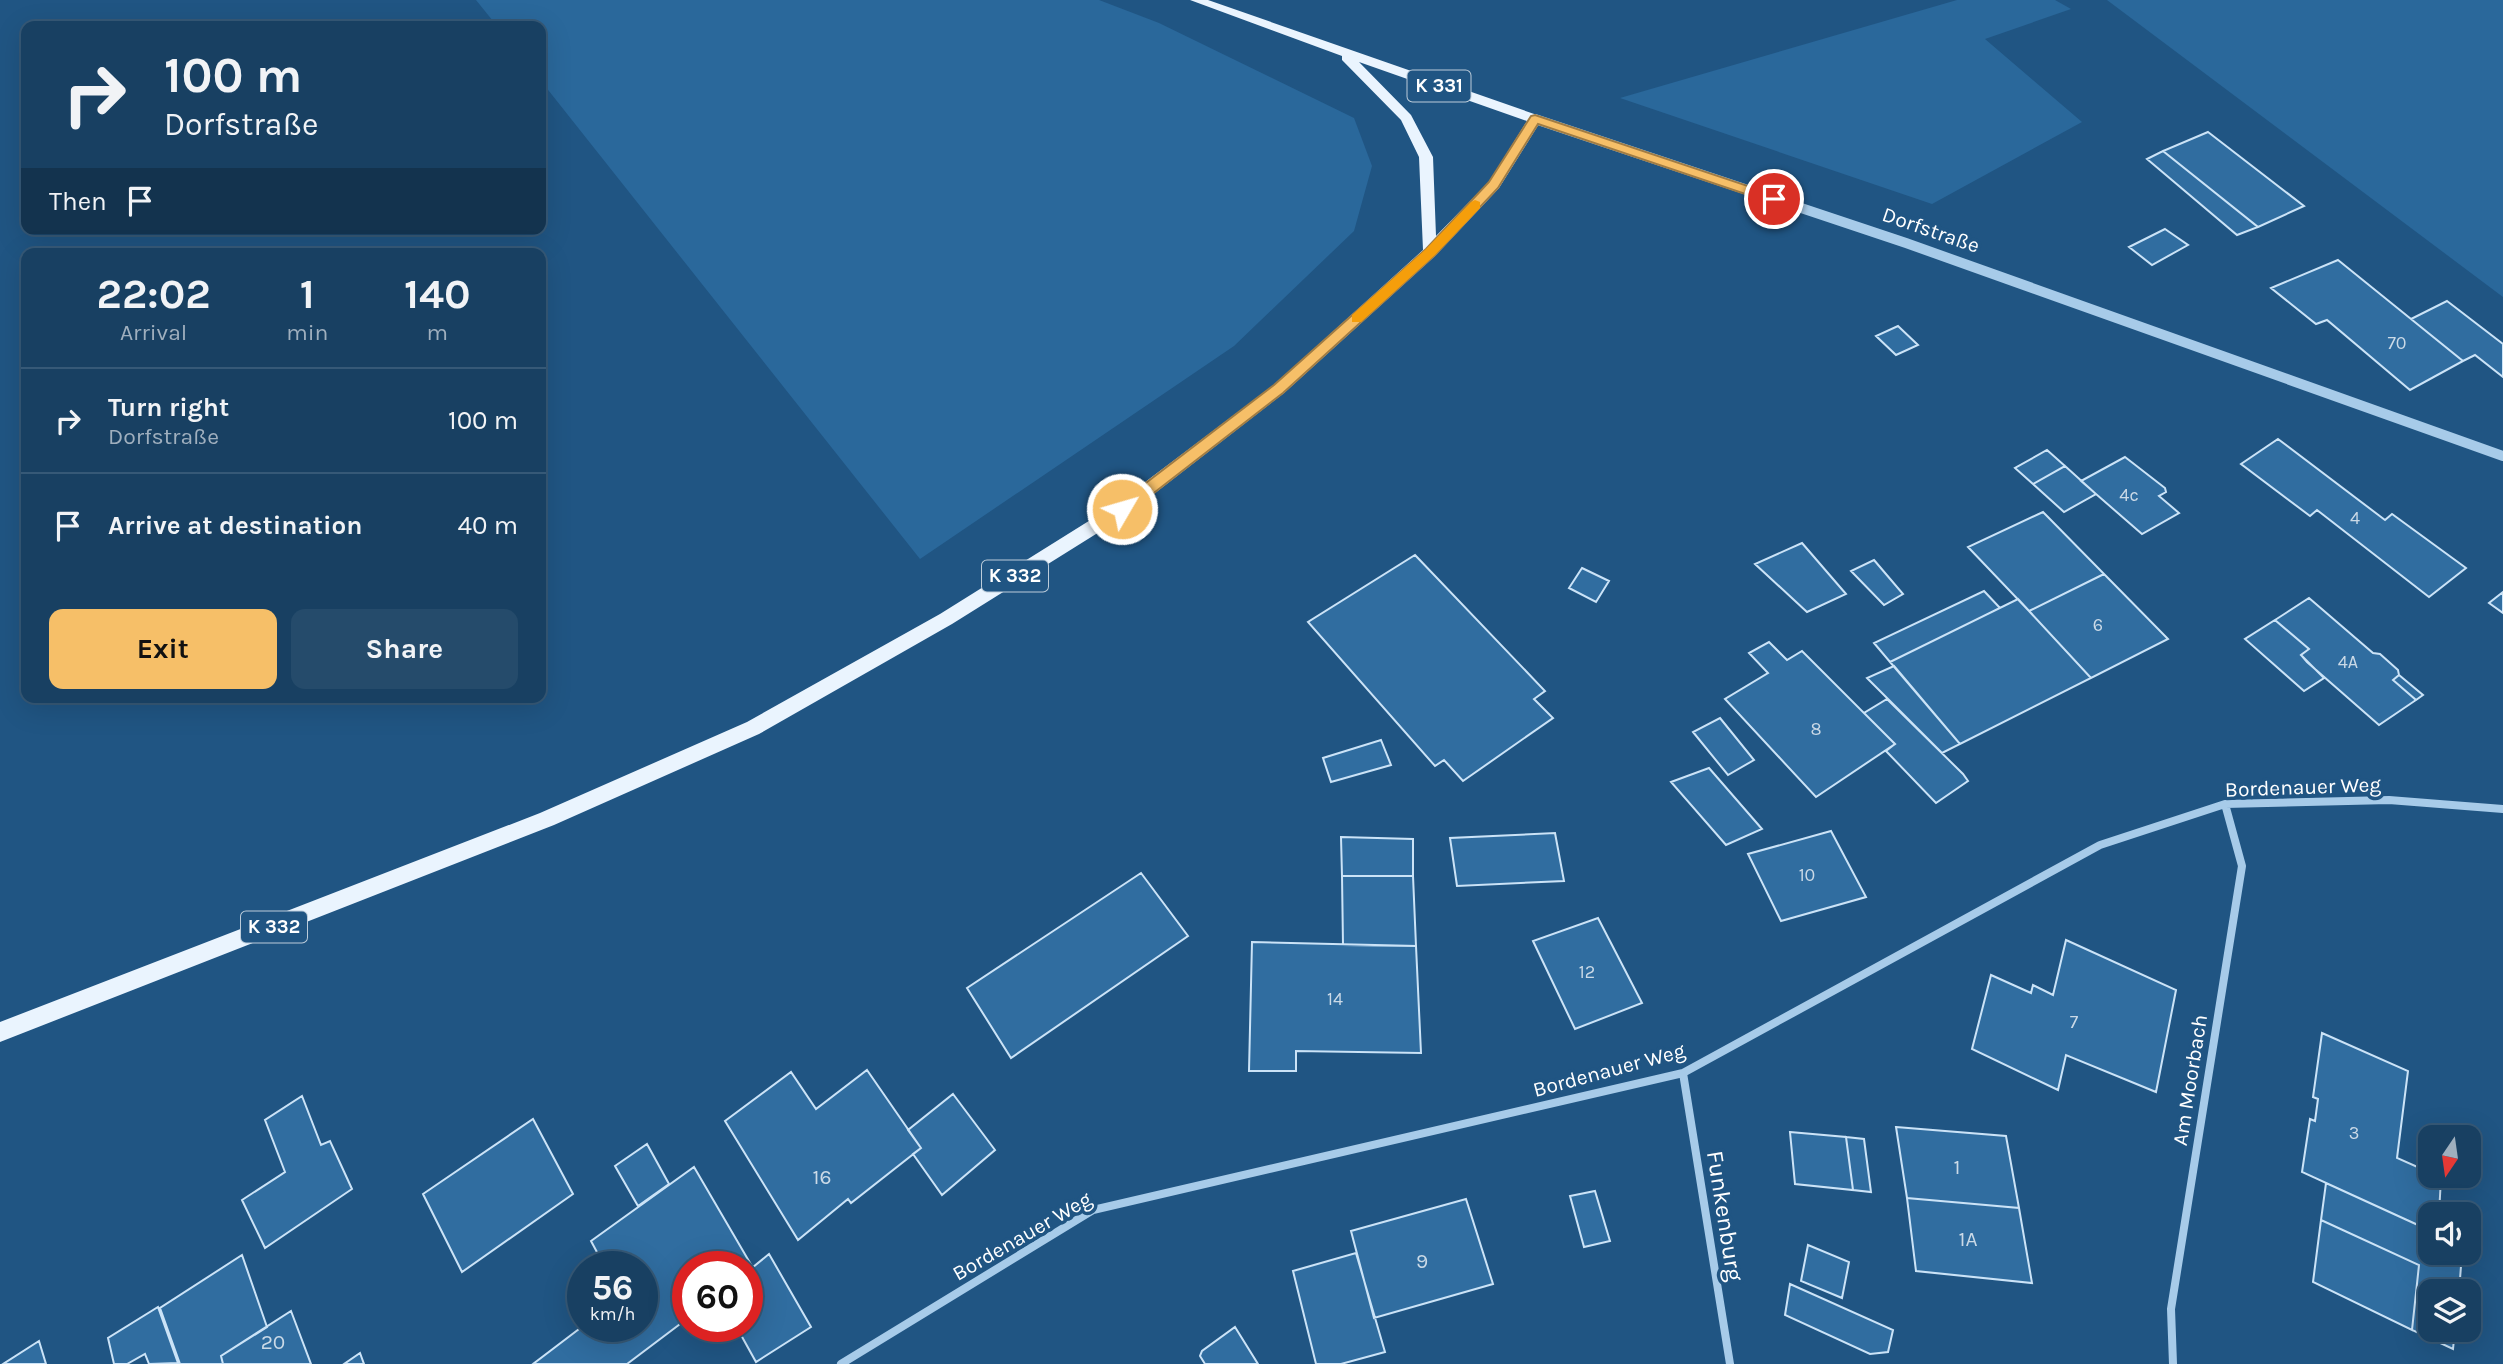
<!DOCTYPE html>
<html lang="en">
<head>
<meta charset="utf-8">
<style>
	body { margin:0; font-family:Karla,sans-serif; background:#254b6b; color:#f1f3f6; height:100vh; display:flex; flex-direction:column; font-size:26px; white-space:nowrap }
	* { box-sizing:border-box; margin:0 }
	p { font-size:23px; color:#9fafbe }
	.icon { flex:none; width:38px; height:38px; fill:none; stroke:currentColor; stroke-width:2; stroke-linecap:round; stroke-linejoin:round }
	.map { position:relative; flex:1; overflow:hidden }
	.panel { position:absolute; left:21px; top:248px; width:525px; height:455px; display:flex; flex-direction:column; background:#184062; border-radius:14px; box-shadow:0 7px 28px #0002,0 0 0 2px #365977 }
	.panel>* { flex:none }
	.top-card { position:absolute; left:21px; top:21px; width:525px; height:214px; border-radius:14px; box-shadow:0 7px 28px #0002,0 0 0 2px #365977; background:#184062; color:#f1f3f6; overflow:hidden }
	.needle { width:46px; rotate:193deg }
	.fabs { position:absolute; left:2418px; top:1125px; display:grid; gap:14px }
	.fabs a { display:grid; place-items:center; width:63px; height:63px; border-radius:14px; background:#184062; box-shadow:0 7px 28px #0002,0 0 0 2px #365977; font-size:35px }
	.speed { position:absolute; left:567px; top:1251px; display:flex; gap:14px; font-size:35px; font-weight:700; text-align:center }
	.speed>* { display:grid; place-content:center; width:91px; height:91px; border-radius:50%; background:#184062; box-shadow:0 7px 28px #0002,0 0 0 2px #365977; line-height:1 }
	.speed small { font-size:18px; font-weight:400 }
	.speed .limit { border:10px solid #d22; background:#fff; color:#111 }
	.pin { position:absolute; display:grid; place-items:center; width:60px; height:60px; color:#fff; margin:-30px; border:4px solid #fff; border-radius:50%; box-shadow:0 2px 7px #0007 }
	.me { position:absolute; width:77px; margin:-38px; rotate:52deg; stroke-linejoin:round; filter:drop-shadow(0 0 5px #0008) }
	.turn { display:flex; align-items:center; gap:24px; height:147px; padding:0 28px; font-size:32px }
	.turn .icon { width:91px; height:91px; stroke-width:2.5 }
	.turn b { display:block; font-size:49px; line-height:60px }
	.then { display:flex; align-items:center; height:66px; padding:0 28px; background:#0003; gap:14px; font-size:26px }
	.eta { display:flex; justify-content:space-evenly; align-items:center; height:119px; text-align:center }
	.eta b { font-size:42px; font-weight:700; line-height:49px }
	.button { display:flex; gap:14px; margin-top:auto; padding:14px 28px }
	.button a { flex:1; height:80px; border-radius:14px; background:#f6bf68; color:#111; font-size:28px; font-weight:700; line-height:80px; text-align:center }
	.button a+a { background:#254b6b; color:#f1f3f6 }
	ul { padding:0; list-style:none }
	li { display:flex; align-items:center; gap:21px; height:105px; padding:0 28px; border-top:2px solid #365977 }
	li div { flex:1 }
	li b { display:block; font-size:26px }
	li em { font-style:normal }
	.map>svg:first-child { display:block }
</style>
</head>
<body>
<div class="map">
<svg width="2503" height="1364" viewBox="0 0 2503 1364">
	<rect width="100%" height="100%" fill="#205583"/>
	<path fill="#2a689b" d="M 476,0 L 1099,0 L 1159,23 L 1354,118 L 1372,166 L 1354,231 L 1234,346 L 920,559 L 541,81 L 541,26 L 497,26 Z
		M 1957,0 L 2055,0 L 2071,9 L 1985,39 L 2082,122 L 1932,204 L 1620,98 Z
		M 2107,0 L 2503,0 L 2503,297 Z"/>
	<path fill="#306da0" stroke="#cbe3f7" stroke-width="2" d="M 2208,132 L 2304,206 L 2258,227 L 2163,151 Z
		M 2163,151 L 2258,227 L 2237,235 L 2147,159 Z
		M 2165,229 L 2188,245 L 2152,265 L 2129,247 Z
		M 2338,260 L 2411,319 L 2463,361 L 2410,390 L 2327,320 L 2316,324 L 2271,288 Z
		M 2447,301 L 2503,344 L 2503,377 L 2475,355 L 2463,361 L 2411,319 Z
		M 1898,326 L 1918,345 L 1896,355 L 1876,336 Z
		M 2278,439 L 2385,520 L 2392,514 L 2466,568 L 2429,597 L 2317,510 L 2310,516 L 2241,464 Z
		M 2047,450 L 2065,466 L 2033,484 L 2015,468 Z
		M 2125,457 L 2165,488 L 2166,492 L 2159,496 L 2179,513 L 2142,534 L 2081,481 Z
		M 2065,466 L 2096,494 L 2064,512 L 2033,484 Z
		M 2043,512 L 2104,574 L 2029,611 L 1968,547 Z
		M 1802,543 L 1846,594 L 1807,612 L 1755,564 Z
		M 1415,555 L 1545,691 L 1534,699 L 1553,718 L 1463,781 L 1444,760 L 1435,766 L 1308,622 Z
		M 1874,560 L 1903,594 L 1884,605 L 1851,571 Z
		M 1582,568 L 1609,581 L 1596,602 L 1569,588 Z
		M 2104,574 L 2168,639 L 2091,678 L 2029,611 Z
		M 1984,591 L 2000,608 L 1890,662 L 1874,643 Z
		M 2503,592 L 2503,613 L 2489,603 Z
		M 2309,598 L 2373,653 L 2380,654 L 2398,670 L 2399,675 L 2393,680 L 2416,700 L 2379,725 L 2307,662 L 2301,655 L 2309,649 L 2275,620 Z
		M 2018,599 L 2091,678 L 1960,744 L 1890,662 Z
		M 2275,620 L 2309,649 L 2301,655 L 2324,678 L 2304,691 L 2245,639 Z
		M 1769,642 L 1787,660 L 1802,651 L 1895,744 L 1816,797 L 1725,699 L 1768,673 L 1749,653 Z
		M 1894,666 L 1960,744 L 1942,753 L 1867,678 Z
		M 2399,675 L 2423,695 L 2416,700 L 2393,680 Z
		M 1887,699 L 1963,774 L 1968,781 L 1936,803 L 1886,751 L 1895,744 L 1864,713 Z
		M 1720,718 L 1754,760 L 1728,775 L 1693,732 Z
		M 1381,740 L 1391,765 L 1331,782 L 1323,758 Z
		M 1709,768 L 1762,829 L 1726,845 L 1671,782 Z
		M 1831,831 L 1866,897 L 1781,921 L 1748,854 Z
		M 1555,833 L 1564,881 L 1457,886 L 1450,838 Z
		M 1341,837 L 1413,839 L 1413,876 L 1342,876 Z
		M 1141,873 L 1188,936 L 1011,1058 L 967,988 Z
		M 1342,876 L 1413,876 L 1416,946 L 1343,945 Z
		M 1598,918 L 1642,1003 L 1575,1029 L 1533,941 Z
		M 2066,940 L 2176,990 L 2156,1092 L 2066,1055 L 2058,1090 L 1972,1049 L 1991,975 L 2031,993 L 2033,985 L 2053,995 Z
		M 1252,942 L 1416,946 L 1421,1053 L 1296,1051 L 1296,1071 L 1249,1071 Z
		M 2322,1033 L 2408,1071 L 2397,1158 L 2431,1173 L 2431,1176 L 2441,1178 L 2439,1214 L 2431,1214 L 2431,1231 L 2302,1172 L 2310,1119 L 2315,1121 L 2318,1099 L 2313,1097 Z
		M 867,1070 L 921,1148 L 851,1203 L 848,1199 L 798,1240 L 725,1121 L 791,1072 L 816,1109 Z
		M 953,1094 L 995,1150 L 942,1195 L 913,1154 L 921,1148 L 908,1130 Z
		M 302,1096 L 321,1145 L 330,1141 L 352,1189 L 265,1248 L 242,1200 L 285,1172 L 265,1120 Z
		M 533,1119 L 573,1194 L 462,1272 L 423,1194 Z
		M 1896,1127 L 2006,1136 L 2019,1208 L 1907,1198 Z
		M 1790,1132 L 1846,1137 L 1853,1190 L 1795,1184 Z
		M 1846,1137 L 1864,1139 L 1871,1192 L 1853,1190 Z
		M 647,1144 L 669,1184 L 638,1206 L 615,1166 Z
		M 694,1167 L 753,1268 L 748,1272 L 747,1267 L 688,1267 L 688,1318 L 627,1364 L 533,1364 L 583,1326 L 642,1326 L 642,1267 L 605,1267 L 591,1241 Z
		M 2326,1183 L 2431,1231 L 2431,1253 L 2462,1253 L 2459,1292 L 2431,1292 L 2431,1330 L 2455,1330 L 2453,1349 L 2412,1330 L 2419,1265 L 2321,1220 Z
		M 1595,1191 L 1610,1241 L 1584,1247 L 1570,1196 Z
		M 1907,1198 L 2019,1208 L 2032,1283 L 1916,1271 Z
		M 1466,1199 L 1493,1284 L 1374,1318 L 1351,1231 Z
		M 2321,1220 L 2419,1265 L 2412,1330 L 2313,1282 Z
		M 1808,1245 L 1849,1262 L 1842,1298 L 1801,1281 Z
		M 1356,1253 L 1385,1352 L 1341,1364 L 1316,1364 L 1293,1271 Z
		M 769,1254 L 811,1327 L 756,1362 L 736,1326 L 747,1326 L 747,1272 Z
		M 242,1255 L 267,1327 L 221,1356 L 223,1364 L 180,1364 L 160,1308 Z
		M 1790,1284 L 1893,1330 L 1888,1352 L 1870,1354 L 1785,1315 Z
		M 158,1307 L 178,1363 L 149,1364 L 145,1354 L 127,1364 L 114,1364 L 108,1338 Z
		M 291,1311 L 311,1364 L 223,1364 L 221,1356 Z
		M 1235,1327 L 1258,1364 L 1205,1364 L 1200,1356 L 1202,1351 Z
		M 39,1341 L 46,1364 L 3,1364 Z
		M 360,1353 L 364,1364 L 344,1364 Z"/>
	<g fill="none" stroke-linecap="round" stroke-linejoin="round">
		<path stroke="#a7cbe9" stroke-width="8" d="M 1683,1073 L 1730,1364
			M 841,1364 L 1093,1210 L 1683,1073 L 2100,845 L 2225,804 L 2389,800 L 2503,809
			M 2173,1364 L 2171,1309 L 2242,866 L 2225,804"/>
		<path stroke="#a7cbe9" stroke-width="10" d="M 1535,119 L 1906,243 L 2503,456"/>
		<path fill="#eaf4fe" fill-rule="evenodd" d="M 1190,0 L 1208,0 L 1540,116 L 1542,119 L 1499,188 L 1435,256 L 1284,393 L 1128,514 L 952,624 L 759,734 L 554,825 L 0,1042 L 0,1022 L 540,813 L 747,722 L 940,614 L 1116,504 L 1274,385 L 1423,250 L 1419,157 L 1401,120 L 1342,60 L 1342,56 ZM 1359,62 L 1527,121 L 1489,182 L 1436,236 L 1433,157 L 1411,115 Z"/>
	</g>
	<path fill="#f6bf68" stroke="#a07c44" stroke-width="2" d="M 1535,115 L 1778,196 L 1780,199 L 1774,203 L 1769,202 L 1538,124 L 1498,188 L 1435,255 L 1283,393 L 1128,513 L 1117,513 L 1115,509 L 1117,505 L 1274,385 L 1426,249 L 1489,182 L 1531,116 Z"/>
	<path fill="#f59e0b" d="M 1475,200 L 1480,202 L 1480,208 L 1435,255 L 1361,322 L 1352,322 L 1352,315 L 1426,249 L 1471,202 Z"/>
	<g text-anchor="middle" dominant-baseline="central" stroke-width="7" stroke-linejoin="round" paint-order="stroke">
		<g font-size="18" fill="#cbdae7">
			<text x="2397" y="343">70</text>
			<text x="2129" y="495">4c</text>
			<text x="2355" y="518">4</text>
			<text x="2098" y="625">6</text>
			<text x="2348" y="662">4A</text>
			<text x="1816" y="729">8</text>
			<text x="1807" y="875">10</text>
			<text x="1587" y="972">12</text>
			<text x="1335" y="999">14</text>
			<text x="2074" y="1022">7</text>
			<text x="2354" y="1133">3</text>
		</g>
		<g fill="#205583" stroke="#bcccda" stroke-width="2">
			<rect x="1407.5" y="70.5" width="63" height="31" rx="5"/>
			<rect x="982" y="560.5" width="66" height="31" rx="5"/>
			<rect x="241" y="911.5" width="66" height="31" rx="5"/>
		</g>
		<g font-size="19" font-weight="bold" fill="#fff">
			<text x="1439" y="86">K 331</text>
			<text x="1015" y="576">K 332</text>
			<text x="274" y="927">K 332</text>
		</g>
		<g font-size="21" fill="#fff" stroke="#205583">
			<text transform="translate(1931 230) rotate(19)">Dorfstraße</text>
			<text transform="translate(2303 787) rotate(-2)">Bordenauer Weg</text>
			<text transform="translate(1609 1070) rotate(-15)">Bordenauer Weg</text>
			<text transform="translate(2190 1080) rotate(-81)">Am Moorbach</text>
			<text transform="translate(1022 1236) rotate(-30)">Bordenauer Weg</text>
		</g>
		<g font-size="21" fill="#cbdae7">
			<text x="1957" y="1167">1</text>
			<text x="822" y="1177">16</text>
			<text x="1968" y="1239">1A</text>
			<text x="1422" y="1261">9</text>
			<text x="273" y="1342">20</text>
		</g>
		<g font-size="24" fill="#fff" stroke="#205583">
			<text transform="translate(1725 1216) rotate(81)">Funkenburg</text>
		</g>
	</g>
</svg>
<div class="fabs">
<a><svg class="needle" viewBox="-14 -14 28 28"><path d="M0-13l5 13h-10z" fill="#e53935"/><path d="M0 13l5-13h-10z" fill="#9fafbe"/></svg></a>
<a><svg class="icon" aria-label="sound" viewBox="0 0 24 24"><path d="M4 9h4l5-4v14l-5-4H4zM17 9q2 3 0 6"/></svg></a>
<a><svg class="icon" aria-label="layers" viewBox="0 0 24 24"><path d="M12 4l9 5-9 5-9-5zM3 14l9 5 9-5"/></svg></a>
</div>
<div class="speed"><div>56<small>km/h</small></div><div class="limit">60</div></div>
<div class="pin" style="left:1774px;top:199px;background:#d93025"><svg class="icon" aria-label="arrive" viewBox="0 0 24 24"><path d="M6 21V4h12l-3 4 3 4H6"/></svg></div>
<svg class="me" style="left:1122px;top:509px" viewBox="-20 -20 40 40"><circle r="17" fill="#f6bf68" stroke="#fff" stroke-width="3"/><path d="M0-11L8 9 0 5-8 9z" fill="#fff"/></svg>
<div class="top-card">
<div class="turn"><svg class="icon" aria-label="right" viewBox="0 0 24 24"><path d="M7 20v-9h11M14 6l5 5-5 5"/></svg><div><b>100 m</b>Dorfstraße</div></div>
<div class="then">Then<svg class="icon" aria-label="arrive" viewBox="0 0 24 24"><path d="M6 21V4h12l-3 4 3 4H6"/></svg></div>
</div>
<section class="panel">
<div class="eta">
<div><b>22:02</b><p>Arrival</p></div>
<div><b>1</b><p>min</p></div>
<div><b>140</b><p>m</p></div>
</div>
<ul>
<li><svg class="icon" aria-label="right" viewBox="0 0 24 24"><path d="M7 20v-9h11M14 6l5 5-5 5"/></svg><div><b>Turn right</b><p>Dorfstraße</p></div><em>100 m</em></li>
<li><svg class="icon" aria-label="arrive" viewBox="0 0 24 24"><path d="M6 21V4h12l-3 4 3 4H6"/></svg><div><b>Arrive at destination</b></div><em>40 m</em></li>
</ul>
<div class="button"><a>Exit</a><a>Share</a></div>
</section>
</div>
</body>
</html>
